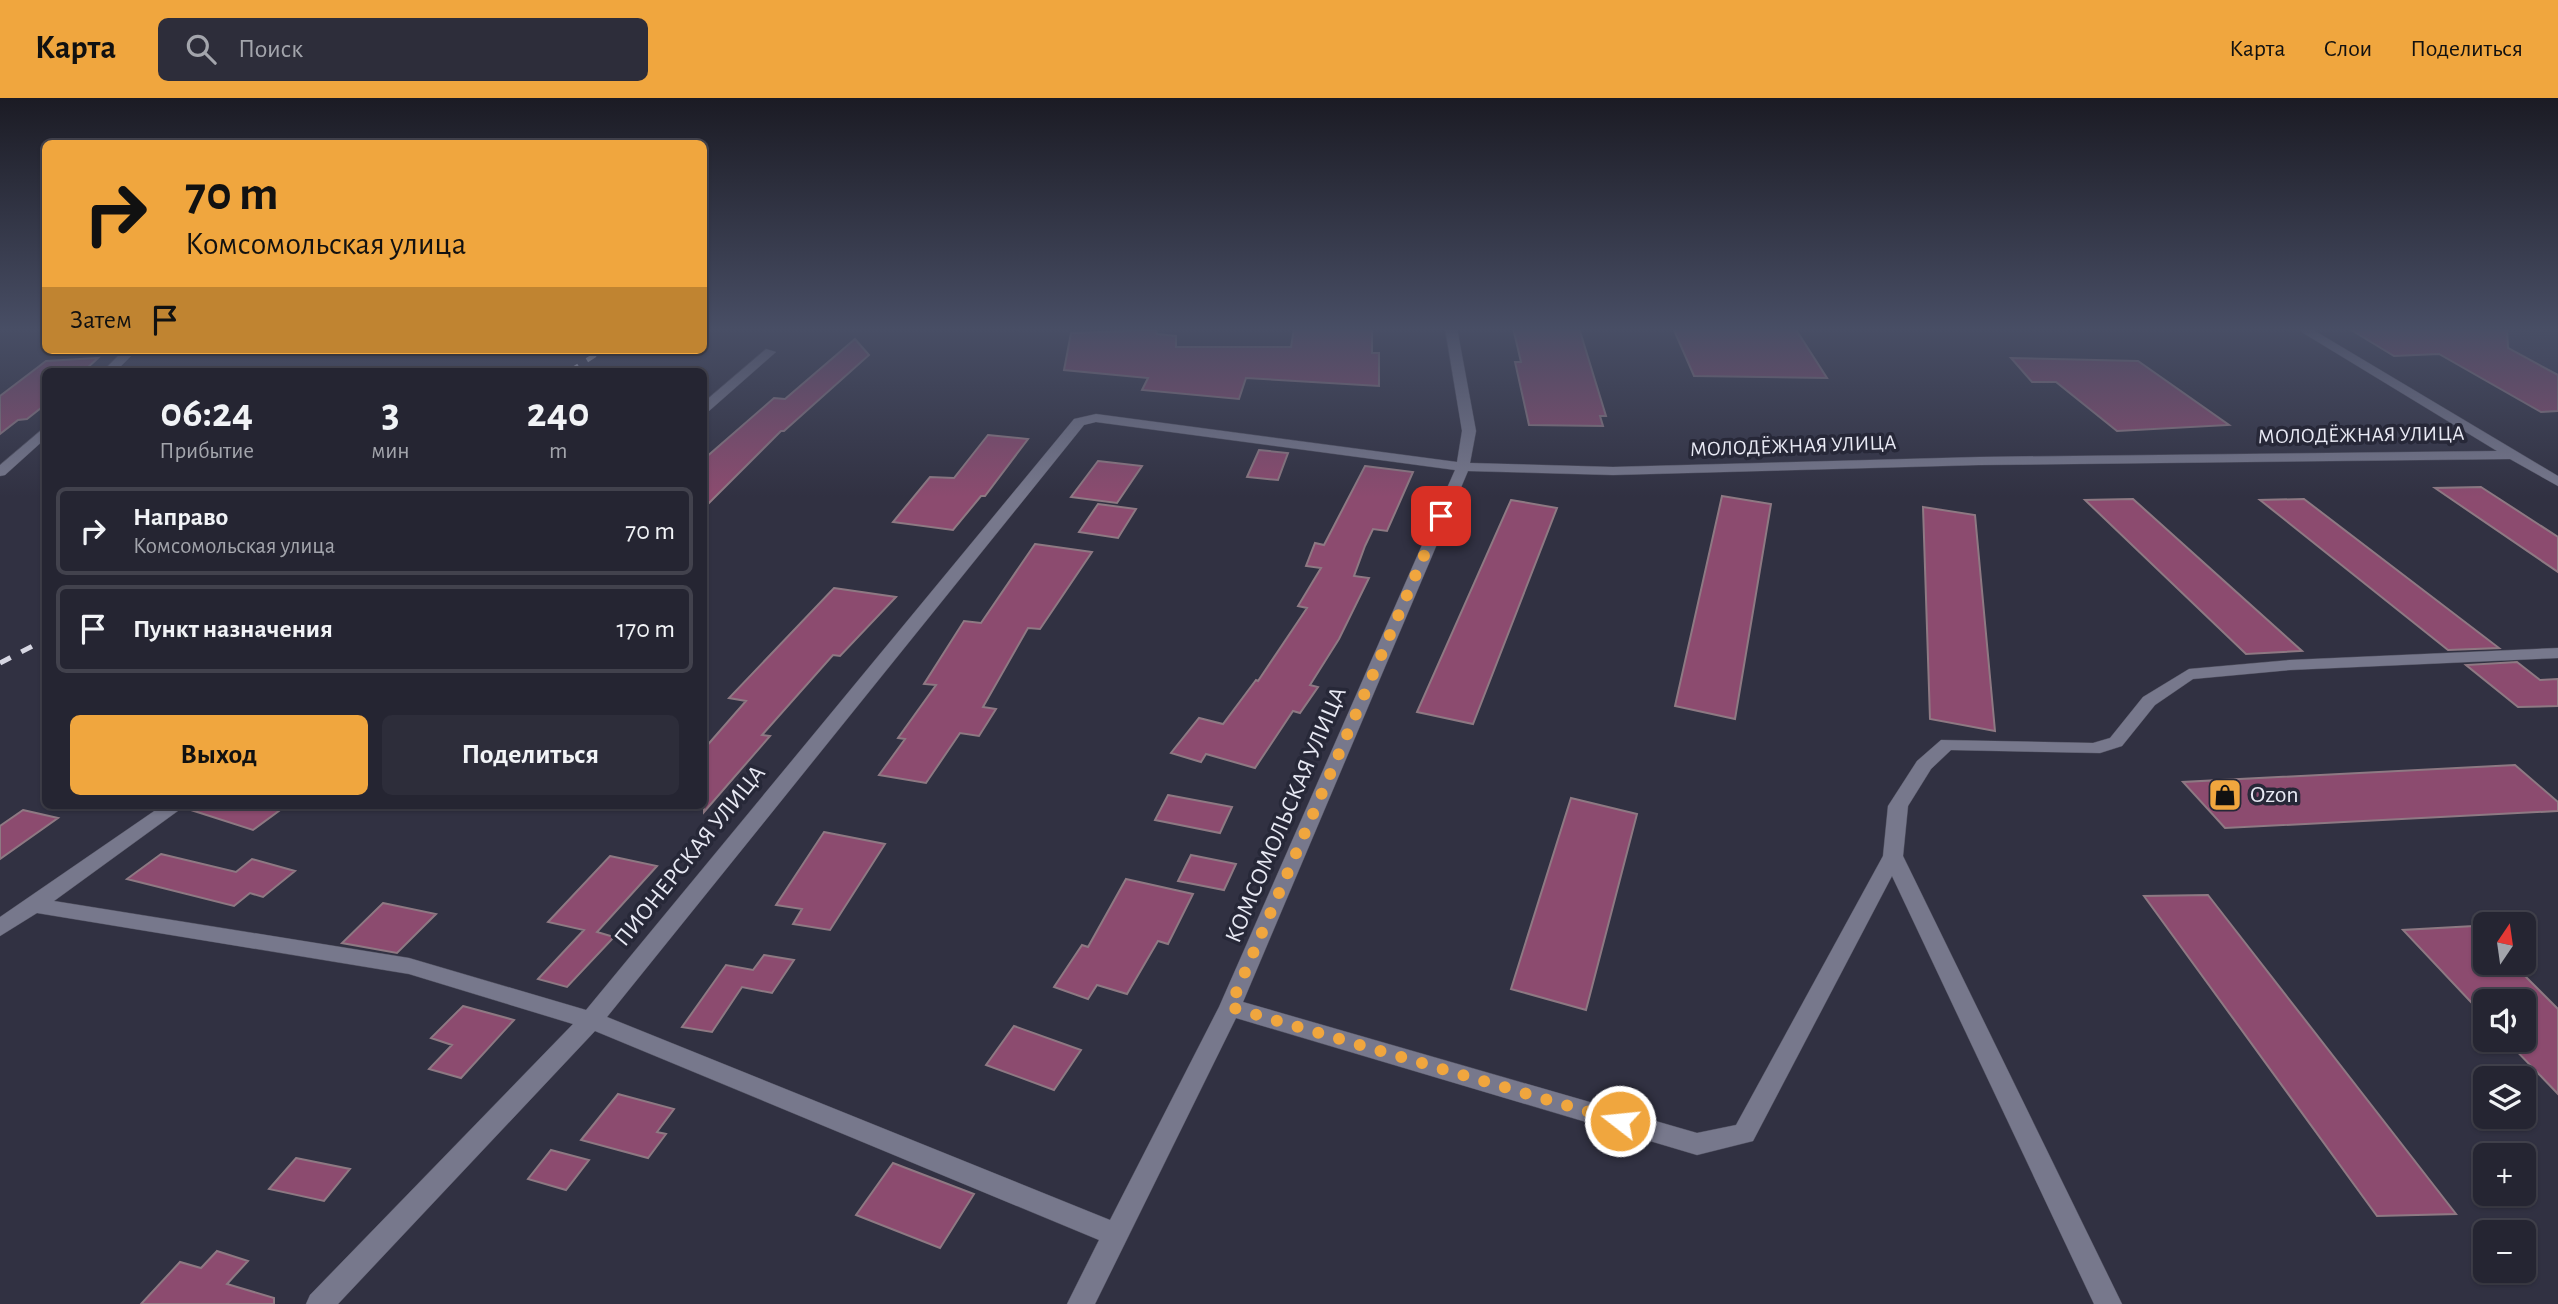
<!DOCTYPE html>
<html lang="ru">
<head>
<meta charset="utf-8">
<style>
	body { margin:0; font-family:"Alegreya Sans",sans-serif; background:#2d2d3a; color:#f1f3f6; height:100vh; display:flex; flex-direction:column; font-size:26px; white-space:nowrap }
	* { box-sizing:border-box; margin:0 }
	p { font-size:23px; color:#a3a5ac }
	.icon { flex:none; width:38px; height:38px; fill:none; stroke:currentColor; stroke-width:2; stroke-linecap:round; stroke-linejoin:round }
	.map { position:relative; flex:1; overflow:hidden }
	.sheet { position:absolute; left:42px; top:270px; width:665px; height:441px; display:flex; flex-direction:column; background:#252532; border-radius:10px; box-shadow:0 2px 5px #0004,0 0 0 2px #42424d }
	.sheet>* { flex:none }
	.banner { position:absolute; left:42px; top:42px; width:665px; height:214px; border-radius:10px; box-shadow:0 2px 5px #0004,0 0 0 2px #42424d; background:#f0a63e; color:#111; overflow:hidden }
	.needle { width:46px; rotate:13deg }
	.buttons { position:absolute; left:2473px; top:814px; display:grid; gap:14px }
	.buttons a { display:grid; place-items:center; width:63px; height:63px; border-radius:10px; background:#252532; box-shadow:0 2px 5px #0004,0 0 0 2px #42424d; font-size:35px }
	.pin { position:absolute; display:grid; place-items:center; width:60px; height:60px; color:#fff; margin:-30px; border-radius:14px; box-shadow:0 4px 10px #0006 }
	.me { position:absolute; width:77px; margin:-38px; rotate:286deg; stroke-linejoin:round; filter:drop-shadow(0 0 5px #0008) }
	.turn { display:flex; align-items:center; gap:24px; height:147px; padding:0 28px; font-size:32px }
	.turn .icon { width:91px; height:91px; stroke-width:2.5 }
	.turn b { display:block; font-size:49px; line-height:60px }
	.then { display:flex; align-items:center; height:66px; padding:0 28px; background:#0003; gap:14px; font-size:26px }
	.eta { display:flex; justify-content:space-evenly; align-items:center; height:119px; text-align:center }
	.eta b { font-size:42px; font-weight:600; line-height:49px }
	.button { display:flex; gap:14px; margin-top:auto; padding:14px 28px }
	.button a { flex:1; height:80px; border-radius:10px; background:#f0a63e; color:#111; font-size:28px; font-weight:600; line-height:80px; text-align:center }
	.button a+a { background:#2d2d3a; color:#f1f3f6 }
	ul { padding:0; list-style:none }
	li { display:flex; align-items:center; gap:21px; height:88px; margin:0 14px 10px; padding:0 14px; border:4px solid #42424d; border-radius:10px }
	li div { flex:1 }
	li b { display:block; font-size:26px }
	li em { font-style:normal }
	header { display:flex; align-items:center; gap:42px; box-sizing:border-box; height:98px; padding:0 35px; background:#f0a63e; color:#111 }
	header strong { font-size:33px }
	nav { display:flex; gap:38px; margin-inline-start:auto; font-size:24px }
	.search { width:490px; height:63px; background:#2d2d3a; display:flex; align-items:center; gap:18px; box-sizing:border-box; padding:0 24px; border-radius:10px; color:#a3a5ac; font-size:26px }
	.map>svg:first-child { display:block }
</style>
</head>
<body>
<header>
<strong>Карта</strong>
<div class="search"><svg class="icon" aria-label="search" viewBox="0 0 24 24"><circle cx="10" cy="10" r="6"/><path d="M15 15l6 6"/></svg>Поиск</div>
<nav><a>Карта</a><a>Слои</a><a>Поделиться</a></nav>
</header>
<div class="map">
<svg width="2558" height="1206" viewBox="0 0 2558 1206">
	<rect width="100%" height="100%" fill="#313142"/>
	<path fill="#38384f" d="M 2430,230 L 2558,230 L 2558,301 Z"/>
	<path fill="#8c4b6f" stroke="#8e7983" stroke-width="2" d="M 1294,230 L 1372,230 L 1372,255 L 1379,255 L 1379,288 L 1246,280 L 1239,301 L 1142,292 L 1148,280 L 1064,272 L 1071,235 L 1156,232 L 1157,236 L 1176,238 L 1176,249 L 1291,249 Z
		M 1513,230 L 1579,230 L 1606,318 L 1600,318 L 1603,328 L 1529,327 L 1515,264 L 1521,264 Z
		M 1673,230 L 1795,230 L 1827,280 L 1694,278 Z
		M 2348,230 L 2507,230 L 2508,250 L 2558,277 L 2558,313 L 2541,314 L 2439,256 L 2394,258 Z
		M 855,241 L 869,257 L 784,333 L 781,333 L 704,410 L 704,361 L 774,300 L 785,301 Z
		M 98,260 L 84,273 L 46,273 L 46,306 L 27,321 L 18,322 L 0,336 L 0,298 L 46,263 Z
		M 2011,260 L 2138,263 L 2229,327 L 2117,333 L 2056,284 L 2032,284 Z
		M 988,337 L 1028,341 L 985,398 L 981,398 L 953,432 L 893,424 L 930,379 L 954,380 Z
		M 1259,352 L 1288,355 L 1278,382 L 1247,379 Z
		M 1098,363 L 1142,368 L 1117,405 L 1071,399 Z
		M 1365,368 L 1413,374 L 1387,433 L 1373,431 L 1365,448 L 1354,478 L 1369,480 L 1339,541 L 1310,587 L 1318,589 L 1300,615 L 1293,613 L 1255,670 L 1206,656 L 1201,664 L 1171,655 L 1199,620 L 1223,626 L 1256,582 L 1258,583 L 1307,510 L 1298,508 L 1321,470 L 1306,468 L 1315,445 L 1324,447 Z
		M 2481,389 L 2558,439 L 2558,474 L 2435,390 Z
		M 1722,398 L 1771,406 L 1735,621 L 1675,608 Z
		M 2133,401 L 2302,553 L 2246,556 L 2085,402 Z
		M 2304,401 L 2499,550 L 2448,552 L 2260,402 Z
		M 1511,402 L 1557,410 L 1473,626 L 1417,614 Z
		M 1098,406 L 1136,411 L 1118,440 L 1079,434 Z
		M 1923,409 L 1975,417 L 1995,633 L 1930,621 Z
		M 1035,446 L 1092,454 L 1040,531 L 1028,530 L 983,609 L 996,611 L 979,638 L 960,635 L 926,685 L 879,677 L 905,641 L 898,640 L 936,587 L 924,586 L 964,523 L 981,525 Z
		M 834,490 L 896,499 L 840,558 L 833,557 L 762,637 L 770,638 L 704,714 L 704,651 L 746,603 L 729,600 Z
		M 2517,564 L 2540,582 L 2558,581 L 2558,608 L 2518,609 L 2466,567 Z
		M 2515,667 L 2558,704 L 2558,713 L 2225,730 L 2183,684 Z
		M 1168,697 L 1232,709 L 1220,735 L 1155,722 Z
		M 1571,700 L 1637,716 L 1586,912 L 1511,891 Z
		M 192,707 L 287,707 L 253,732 L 191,712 Z
		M 23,712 L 58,720 L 0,761 L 0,728 Z
		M 824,734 L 885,746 L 830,832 L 793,826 L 802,811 L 776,807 Z
		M 161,756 L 236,774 L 252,761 L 295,773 L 263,799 L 250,795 L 234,808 L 127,781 Z
		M 1191,757 L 1236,766 L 1224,792 L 1178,783 Z
		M 610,758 L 657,768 L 597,834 L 614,839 L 567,889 L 538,881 L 584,832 L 548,824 Z
		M 1126,781 L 1193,796 L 1168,846 L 1158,843 L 1127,896 L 1097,887 L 1088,901 L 1054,889 L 1082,847 L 1088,849 Z
		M 2208,797 L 2456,1116 L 2377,1118 L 2144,798 Z
		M 383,805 L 436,816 L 397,855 L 342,845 Z
		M 2474,828 L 2485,838 L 2485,864 L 2511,864 L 2558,911 L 2558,996 L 2506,942 L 2524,942 L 2524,903 L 2485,903 L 2485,919 L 2403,832 Z
		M 764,857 L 794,862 L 772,895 L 742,889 L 712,934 L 682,929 L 726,867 L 753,872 Z
		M 463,908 L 514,922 L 461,980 L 429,971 L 452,947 L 431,940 Z
		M 1014,928 L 1081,952 L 1054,992 L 986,967 Z
		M 618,996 L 674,1011 L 657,1034 L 666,1036 L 648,1060 L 581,1042 Z
		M 551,1052 L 589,1062 L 566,1092 L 528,1081 Z
		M 296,1060 L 350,1071 L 324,1103 L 269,1091 Z
		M 893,1065 L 974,1096 L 940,1150 L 856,1117 Z
		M 217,1153 L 248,1163 L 227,1186 L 274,1200 L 274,1206 L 141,1206 L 180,1164 L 201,1170 Z"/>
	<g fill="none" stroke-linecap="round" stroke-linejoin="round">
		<defs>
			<path id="minor" d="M 1445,230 L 1457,230 L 1476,333 L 1470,365 L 1613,369 L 1979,359 L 2497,353 L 2295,230 L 2310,230 L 2558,378 L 2558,388 L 2510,361 L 1979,367 L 1613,377 L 1468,373 L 1243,904 L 1697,1035 L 1736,1027 L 1883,758 L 1888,708 L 1917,663 L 1941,642 L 2093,645 L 2110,640 L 2143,599 L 2189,571 L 2290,562 L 2558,550 L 2558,560 L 2290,572 L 2193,581 L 2155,607 L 2122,648 L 2100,655 L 1951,652 L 1931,671 L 1908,708 L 1903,758 L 2122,1206 L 2094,1206 L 1892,778 L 1753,1043 L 1697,1057 L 1236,920 L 1095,1206 L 1067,1206 L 1099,1142 L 595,933 L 338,1206 L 306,1206 L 310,1197 L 573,926 L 409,876 L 37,815 L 0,838 L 0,819 L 163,707 L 186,707 L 54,803 L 409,860 L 586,912 L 1074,321 L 1096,316 L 1457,364 L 1462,333 ZM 1096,324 L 1455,372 L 1219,909 L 1110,1122 L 607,919 L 1084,327 Z
				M 766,251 L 776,254 L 709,313 L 704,314 L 704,304 Z
				M 124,252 L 137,252 L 116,273 L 103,273 Z
				M 46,328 L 46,340 L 5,377 L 0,378 L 0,367 Z"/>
		</defs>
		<use href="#minor" stroke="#4f4f5e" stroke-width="1"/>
		<use href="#minor" fill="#77788c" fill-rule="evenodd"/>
		<path stroke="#d6d6e2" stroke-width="4.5" stroke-dasharray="10 10" stroke-linecap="butt" d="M 570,273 L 603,252"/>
		<path stroke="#d6d6e2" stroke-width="5" stroke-dasharray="12 12" stroke-linecap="butt" d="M 0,565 L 46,541"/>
	</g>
	<linearGradient id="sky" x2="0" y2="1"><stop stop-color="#1b1b24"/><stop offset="0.58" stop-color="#484e65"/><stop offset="1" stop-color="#484e65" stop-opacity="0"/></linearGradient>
	<rect width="2558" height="399" fill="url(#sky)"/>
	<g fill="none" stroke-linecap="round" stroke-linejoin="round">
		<path stroke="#f0a63e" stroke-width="12" stroke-dasharray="0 21.6" d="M 1441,418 L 1230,909 L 1620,1023"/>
	</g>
	<defs>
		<symbol id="shop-square" viewBox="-11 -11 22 22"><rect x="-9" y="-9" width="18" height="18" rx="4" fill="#f0a63e" stroke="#272838"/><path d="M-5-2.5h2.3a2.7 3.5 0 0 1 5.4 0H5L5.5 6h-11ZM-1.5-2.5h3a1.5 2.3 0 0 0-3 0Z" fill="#111"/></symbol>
	</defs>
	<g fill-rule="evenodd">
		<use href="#shop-square" x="2206" y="678" width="38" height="38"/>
	</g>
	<g text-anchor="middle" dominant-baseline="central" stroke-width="7" stroke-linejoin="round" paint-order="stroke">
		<g font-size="21" fill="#e8e9f4" stroke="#272838">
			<text transform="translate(2361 337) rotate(-1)">МОЛОДЁЖНАЯ УЛИЦА</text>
			<text transform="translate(1793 348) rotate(-2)">МОЛОДЁЖНАЯ УЛИЦА</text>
		</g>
		<g font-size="24" fill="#e8e9f4" stroke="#272838" text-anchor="start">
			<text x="2250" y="697">Ozon</text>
		</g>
		<g font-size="24" fill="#e8e9f4" stroke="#272838">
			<text transform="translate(1286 717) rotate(-67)">КОМСОМОЛЬСКАЯ УЛИЦА</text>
			<text transform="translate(690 758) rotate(-51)">ПИОНЕРСКАЯ УЛИЦА</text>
		</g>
	</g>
</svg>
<div class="buttons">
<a><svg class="needle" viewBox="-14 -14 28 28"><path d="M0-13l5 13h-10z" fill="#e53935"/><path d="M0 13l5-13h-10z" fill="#a3a5ac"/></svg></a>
<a><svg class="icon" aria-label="sound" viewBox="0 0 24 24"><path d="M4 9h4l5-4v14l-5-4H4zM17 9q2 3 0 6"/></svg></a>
<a><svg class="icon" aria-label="layers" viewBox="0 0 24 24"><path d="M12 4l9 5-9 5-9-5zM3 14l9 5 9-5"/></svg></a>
<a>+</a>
<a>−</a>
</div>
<div class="pin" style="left:1441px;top:418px;background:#d93025"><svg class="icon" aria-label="arrive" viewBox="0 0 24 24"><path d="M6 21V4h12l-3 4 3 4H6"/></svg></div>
<svg class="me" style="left:1620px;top:1023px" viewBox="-20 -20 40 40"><circle r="17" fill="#f0a63e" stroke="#fff" stroke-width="3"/><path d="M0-11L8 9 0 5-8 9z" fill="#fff"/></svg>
<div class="banner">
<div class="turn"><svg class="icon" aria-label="right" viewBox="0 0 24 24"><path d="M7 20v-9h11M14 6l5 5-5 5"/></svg><div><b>70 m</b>Комсомольская улица</div></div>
<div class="then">Затем<svg class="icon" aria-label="arrive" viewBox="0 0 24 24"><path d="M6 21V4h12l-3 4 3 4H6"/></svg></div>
</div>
<section class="sheet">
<div class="eta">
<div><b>06:24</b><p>Прибытие</p></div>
<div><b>3</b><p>мин</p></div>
<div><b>240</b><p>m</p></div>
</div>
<ul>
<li><svg class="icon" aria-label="right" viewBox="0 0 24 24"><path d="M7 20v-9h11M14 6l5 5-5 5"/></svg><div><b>Направо</b><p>Комсомольская улица</p></div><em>70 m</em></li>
<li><svg class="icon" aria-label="arrive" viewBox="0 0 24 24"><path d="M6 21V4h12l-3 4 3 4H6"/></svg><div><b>Пункт назначения</b></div><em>170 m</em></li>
</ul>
<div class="button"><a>Выход</a><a>Поделиться</a></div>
</section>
</div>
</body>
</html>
